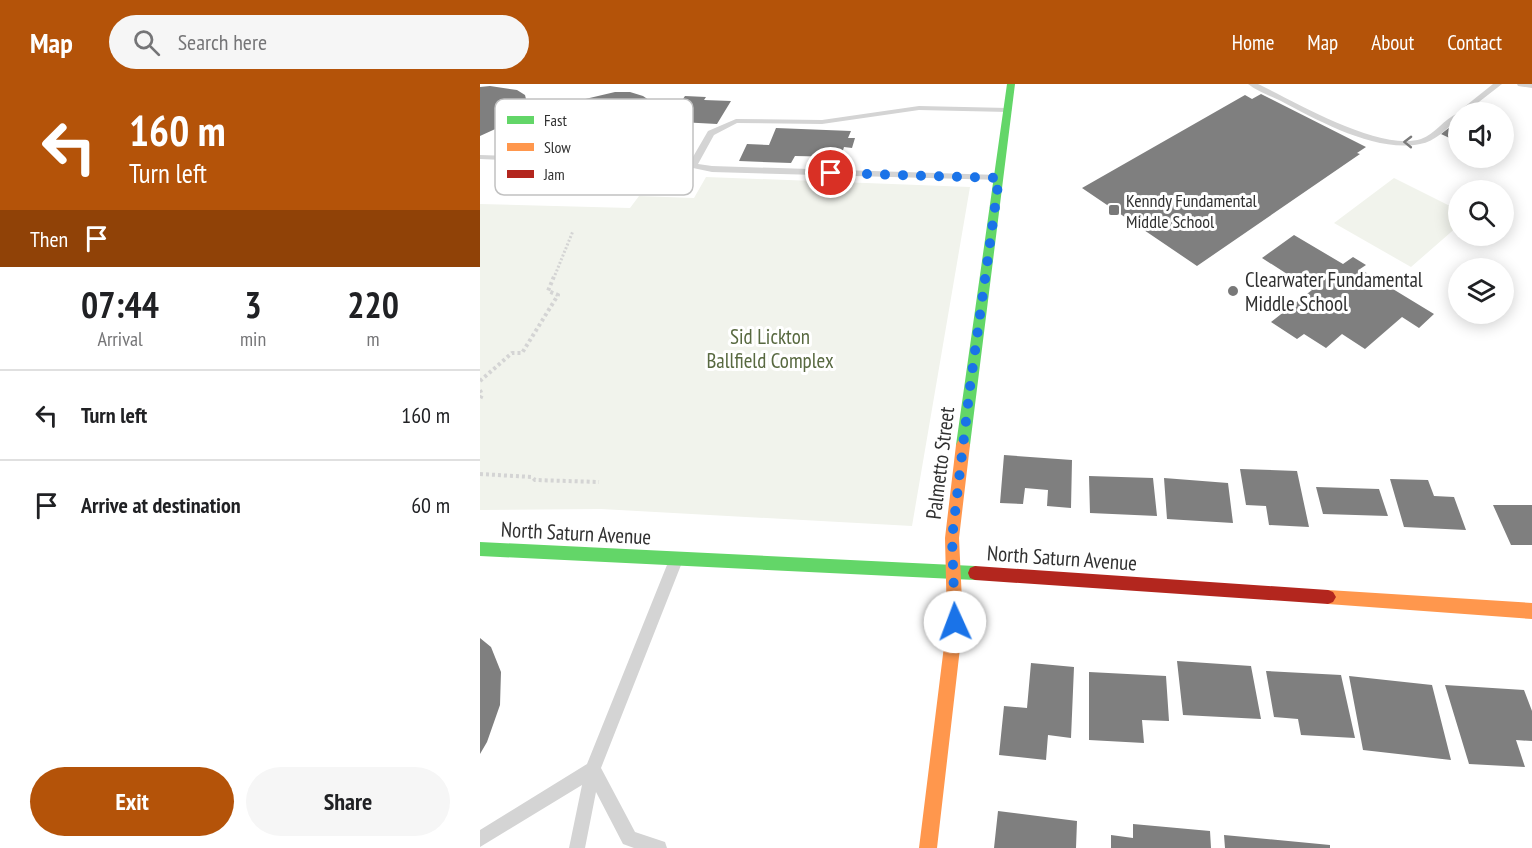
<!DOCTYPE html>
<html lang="en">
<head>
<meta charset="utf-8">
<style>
	body { margin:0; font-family:"PT Sans Narrow",sans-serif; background:#f6f6f6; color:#202124; height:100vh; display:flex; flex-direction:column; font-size:22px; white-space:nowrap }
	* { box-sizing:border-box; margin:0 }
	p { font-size:20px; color:#757577 }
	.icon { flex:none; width:33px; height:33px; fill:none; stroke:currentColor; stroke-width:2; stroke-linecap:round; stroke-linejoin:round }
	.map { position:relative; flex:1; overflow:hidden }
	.details { display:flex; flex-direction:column; background:#fff; width:480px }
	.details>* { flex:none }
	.top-card { background:#b45309; color:#fff; overflow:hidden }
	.controls { position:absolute; left:968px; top:18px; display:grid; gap:12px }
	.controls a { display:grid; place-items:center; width:66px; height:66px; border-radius:50%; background:#fff; box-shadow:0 3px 15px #0003; font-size:30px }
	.pin { position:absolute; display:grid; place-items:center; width:51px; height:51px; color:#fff; margin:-26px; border:3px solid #fff; border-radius:50%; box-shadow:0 2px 6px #0007 }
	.me { position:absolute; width:66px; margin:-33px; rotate:358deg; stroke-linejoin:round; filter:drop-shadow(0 0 4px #0008) }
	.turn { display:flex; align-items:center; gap:21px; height:126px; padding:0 30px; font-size:27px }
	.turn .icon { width:78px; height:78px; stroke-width:2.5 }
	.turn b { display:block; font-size:42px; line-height:51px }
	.then { display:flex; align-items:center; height:57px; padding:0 30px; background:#0003; gap:12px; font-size:22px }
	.eta { display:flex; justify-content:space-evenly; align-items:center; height:102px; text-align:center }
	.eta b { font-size:36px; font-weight:700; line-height:42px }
	.primary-button { display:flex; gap:12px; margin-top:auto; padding:12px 30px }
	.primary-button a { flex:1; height:69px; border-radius:36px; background:#b45309; color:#fff; font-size:24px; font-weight:700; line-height:69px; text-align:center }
	.primary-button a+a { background:#f6f6f6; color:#202124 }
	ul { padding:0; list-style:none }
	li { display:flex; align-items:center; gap:18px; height:90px; padding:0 30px; border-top:2px solid #e0e0e0 }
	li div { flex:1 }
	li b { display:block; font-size:22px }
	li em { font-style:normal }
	header { display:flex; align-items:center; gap:36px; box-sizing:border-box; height:84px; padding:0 30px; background:#b45309; color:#fff }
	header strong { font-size:28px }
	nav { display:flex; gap:33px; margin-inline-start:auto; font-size:21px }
	.search { width:420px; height:54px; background:#f6f6f6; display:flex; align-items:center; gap:15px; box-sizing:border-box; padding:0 21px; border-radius:33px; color:#757577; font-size:22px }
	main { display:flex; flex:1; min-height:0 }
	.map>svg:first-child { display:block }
</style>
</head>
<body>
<header>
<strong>Map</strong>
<div class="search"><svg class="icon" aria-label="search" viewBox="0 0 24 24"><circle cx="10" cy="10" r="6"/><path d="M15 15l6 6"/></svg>Search here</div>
<nav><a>Home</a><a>Map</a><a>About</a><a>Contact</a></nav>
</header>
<main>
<section class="details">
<div class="top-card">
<div class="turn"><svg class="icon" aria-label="left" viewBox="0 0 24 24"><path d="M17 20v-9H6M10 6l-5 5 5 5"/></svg><div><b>160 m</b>Turn left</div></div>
<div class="then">Then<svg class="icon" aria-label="arrive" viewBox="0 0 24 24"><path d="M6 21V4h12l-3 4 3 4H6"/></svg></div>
</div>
<div class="eta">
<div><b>07:44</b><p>Arrival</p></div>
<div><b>3</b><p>min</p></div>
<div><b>220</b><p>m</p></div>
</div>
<ul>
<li><svg class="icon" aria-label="left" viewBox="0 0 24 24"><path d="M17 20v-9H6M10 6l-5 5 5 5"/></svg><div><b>Turn left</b></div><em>160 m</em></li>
<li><svg class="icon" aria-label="arrive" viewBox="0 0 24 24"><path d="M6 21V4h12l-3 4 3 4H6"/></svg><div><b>Arrive at destination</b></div><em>60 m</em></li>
</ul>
<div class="primary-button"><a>Exit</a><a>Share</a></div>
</section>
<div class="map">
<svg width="1052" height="764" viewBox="0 0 1052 764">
	<rect width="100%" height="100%" fill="#fff"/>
	<path fill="#f1f3ec" d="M 226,93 L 490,103 L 432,442 L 121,425 L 0,426 L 0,120 L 150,124 L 159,112 L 214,114 Z
		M 914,94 L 978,126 L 978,142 L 931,183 L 854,139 Z"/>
	<path fill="#7f7f7f" d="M 10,2 L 37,6 L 45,11 L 47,19 L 43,28 L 33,37 L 0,52 L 0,3 Z
		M 135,8 L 150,8 L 163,12 L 172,18 L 175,26 L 172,35 L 165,43 L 138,57 L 105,62 L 91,60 L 80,56 L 74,49 L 73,41 L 78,32 L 87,23 L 101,16 Z
		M 781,10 L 886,63 L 877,69 L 880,70 L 717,182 L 602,104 L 765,11 L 772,15 Z
		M 205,12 L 226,13 L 224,16 L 251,17 L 237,40 L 200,38 L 205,32 L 192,31 Z
		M 970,43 L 978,47 L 978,58 L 961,50 Z
		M 296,44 L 371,47 L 368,54 L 375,54 L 372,64 L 364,63 L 361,73 L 315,72 L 311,79 L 259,77 L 267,60 L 289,61 Z
		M 814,151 L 863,180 L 873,173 L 886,181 L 880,185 L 954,230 L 939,244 L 922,233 L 885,265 L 862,250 L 846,264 L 824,250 L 817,255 L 791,238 L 832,206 L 782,174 Z
		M 524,371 L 592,376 L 591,424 L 567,422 L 568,406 L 545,404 L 543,420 L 520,419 Z
		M 760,385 L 817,387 L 829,443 L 789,441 L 786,422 L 766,421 Z
		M 609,392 L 673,394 L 677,432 L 610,429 Z
		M 684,394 L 748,399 L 753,439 L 687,435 Z
		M 910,395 L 948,396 L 954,412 L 974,413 L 986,446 L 924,443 Z
		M 836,403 L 899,405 L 908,432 L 843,430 Z
		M 1013,421 L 1052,421 L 1052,461 L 1031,461 Z
		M 0,554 L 11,563 L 21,588 L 20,621 L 7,658 L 0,670 Z
		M 697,577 L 771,582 L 781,635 L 703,631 Z
		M 551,579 L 594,583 L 591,654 L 568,651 L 566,676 L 519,671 L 524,622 L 547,624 Z
		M 786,587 L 861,591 L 875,654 L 821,651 L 818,635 L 794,633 Z
		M 609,588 L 686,592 L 689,637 L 662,636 L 664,659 L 609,656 Z
		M 869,592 L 952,601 L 971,676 L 883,666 Z
		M 965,601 L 1044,606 L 1052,627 L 1052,657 L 1036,656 L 1045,683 L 989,680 Z
		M 518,727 L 597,737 L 596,764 L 514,764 Z
		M 653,740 L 730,747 L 731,764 L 631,764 L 631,751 L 653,754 Z
		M 744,751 L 850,761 L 850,764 L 745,764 Z"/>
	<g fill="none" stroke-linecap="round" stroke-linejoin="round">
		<path stroke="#d4d4d4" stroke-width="3" stroke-dasharray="2 2" stroke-linecap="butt" d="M 75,191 L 93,147"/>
		<path stroke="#d4d4d4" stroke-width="4" stroke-dasharray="3 3" stroke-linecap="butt" d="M 0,297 L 32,269 L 42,269 L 78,211 L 68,207 L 75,190
			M 0,306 L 2,311 L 0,315
			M 0,390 L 52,393 L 55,396 L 119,398"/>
		<path fill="#d4d4d4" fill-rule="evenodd" d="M 768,0 L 778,0 C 815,18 900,68 941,55 C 955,50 964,35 978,29 L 978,35 C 967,44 955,58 940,60 C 896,69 839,37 801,17 C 790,12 777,7 768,0 Z
			M 1013,0 L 1022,0 L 986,28 L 978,28 Z
			M 1037,0 L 1052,0 L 1052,4 L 1038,2 Z
			M 439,22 L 528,24 L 532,26 L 528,28 L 439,26 L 342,40 L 257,39 L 234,51 L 218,80 L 232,82 L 519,91 L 523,94 L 522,96 L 232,88 L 213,84 L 0,75 L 0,71 L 210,78 L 228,47 L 256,35 L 342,36 Z
			M 196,470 L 201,472 L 203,476 L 121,684 L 155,748 L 185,758 L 187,764 L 154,764 L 143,760 L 116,708 L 105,764 L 89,764 L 102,701 L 0,763 L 0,746 L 107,680 L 189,476 L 191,472 Z"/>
		<path fill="#63d668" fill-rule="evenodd" d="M 527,0 L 535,0 L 490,361 L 488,365 L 478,365 L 476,361 Z
			M 0,458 L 495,482 L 500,484 L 502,489 L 500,494 L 495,496 L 0,472 Z"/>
		<path fill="#ff974d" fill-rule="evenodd" d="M 483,355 L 488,357 L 490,361 L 479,454 L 483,538 L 457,764 L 439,764 L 467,538 L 465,454 L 476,361 L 478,357 Z
			M 848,506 L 1052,519 L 1052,535 L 848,520 L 843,518 L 840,513 L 843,508 Z"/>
		<path fill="#b3261e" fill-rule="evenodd" d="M 495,482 L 848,506 L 853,508 L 856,513 L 853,518 L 848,520 L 495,496 L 490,494 L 488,489 L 490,484 Z"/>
	</g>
	<defs><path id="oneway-chevron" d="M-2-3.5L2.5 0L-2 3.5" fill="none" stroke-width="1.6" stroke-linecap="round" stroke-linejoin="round" transform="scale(1.5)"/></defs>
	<use stroke="#7a7a7a" href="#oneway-chevron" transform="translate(928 58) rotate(-179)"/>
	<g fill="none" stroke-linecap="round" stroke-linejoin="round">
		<path stroke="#1a73e8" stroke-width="10" stroke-dasharray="0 18" d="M 351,89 L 519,94 L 490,303 L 472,454 L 475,538"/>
	</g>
	<g fill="#787878" stroke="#fff" stroke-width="2">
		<rect x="628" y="120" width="12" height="12" rx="3"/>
		<circle cx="753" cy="207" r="6"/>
	</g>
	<g text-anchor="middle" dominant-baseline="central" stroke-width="6" stroke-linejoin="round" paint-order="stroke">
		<g font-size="18" fill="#303030" stroke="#fff" text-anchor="start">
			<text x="646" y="116">Kenndy Fundamental<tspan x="646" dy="21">Middle School</tspan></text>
		</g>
		<g font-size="21" fill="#303030" stroke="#fff" text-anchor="start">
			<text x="765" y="195">Clearwater Fundamental<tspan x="765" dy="24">Middle School</tspan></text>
		</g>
		<g font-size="21" fill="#586940" stroke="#fff">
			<text x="290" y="252">Sid Lickton<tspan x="290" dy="24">Ballfield Complex</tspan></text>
		</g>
		<g font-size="21" fill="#303030" stroke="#fff">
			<text transform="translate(460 379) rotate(-83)">Palmetto Street</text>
			<text transform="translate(96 449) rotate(3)">North Saturn Avenue</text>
			<text transform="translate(582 474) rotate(4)">North Saturn Avenue</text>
		</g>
	</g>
	<rect x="15" y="15" width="198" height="96" rx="9" fill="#fff" stroke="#c1c1c1" stroke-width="1.5"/>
	<rect x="27" y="32" width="27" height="8" fill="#63d668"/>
	<rect x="27" y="59" width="27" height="8" fill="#ff974d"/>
	<rect x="27" y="86" width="27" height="8" fill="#b3261e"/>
	<g font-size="16" fill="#303030">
		<text x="64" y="42">Fast</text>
		<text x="64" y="69">Slow</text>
		<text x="64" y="96">Jam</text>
	</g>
</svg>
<div class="controls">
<a><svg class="icon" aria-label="sound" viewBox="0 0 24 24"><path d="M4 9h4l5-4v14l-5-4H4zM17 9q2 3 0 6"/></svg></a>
<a><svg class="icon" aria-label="search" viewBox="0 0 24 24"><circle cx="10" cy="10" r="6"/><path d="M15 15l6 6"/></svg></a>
<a><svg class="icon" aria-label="layers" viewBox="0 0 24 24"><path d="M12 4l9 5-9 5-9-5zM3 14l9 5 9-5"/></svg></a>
</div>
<div class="pin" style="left:351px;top:89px;background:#d93025"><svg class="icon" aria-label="arrive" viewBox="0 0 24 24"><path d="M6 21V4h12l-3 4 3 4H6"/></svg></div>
<svg class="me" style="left:475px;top:538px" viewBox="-20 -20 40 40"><circle r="19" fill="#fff"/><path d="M0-13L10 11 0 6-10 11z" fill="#1a73e8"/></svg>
</div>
</main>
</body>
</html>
